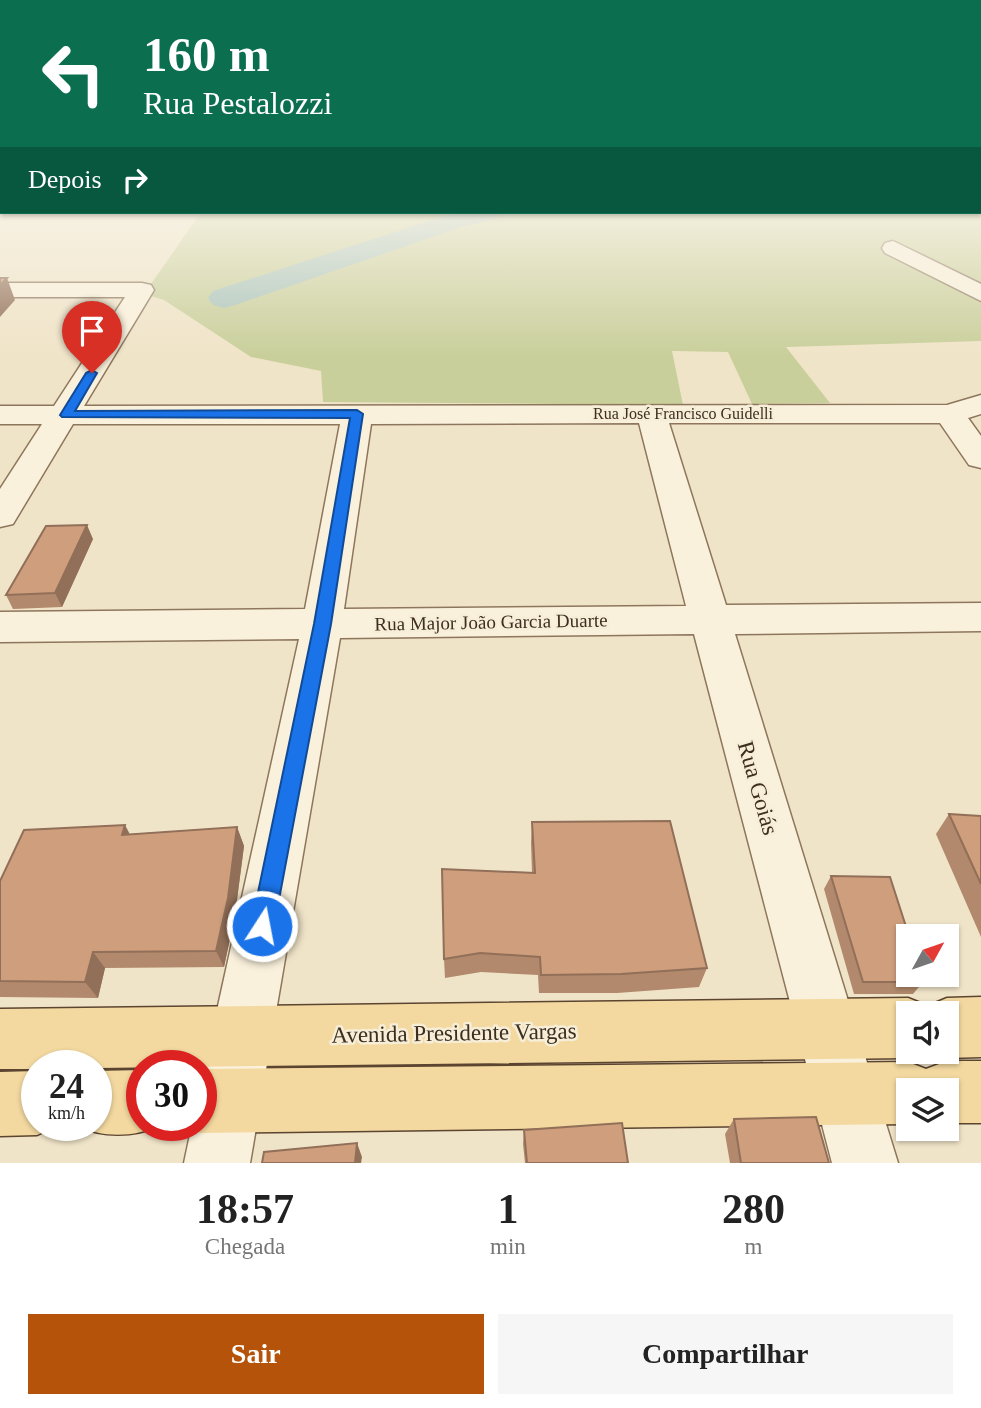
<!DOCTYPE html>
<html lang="pt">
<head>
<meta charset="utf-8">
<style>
	body { margin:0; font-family:"Times New Roman",serif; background:#f6f6f6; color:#222; height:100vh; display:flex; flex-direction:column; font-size:26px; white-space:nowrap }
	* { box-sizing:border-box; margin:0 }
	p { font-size:23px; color:#767676 }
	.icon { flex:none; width:38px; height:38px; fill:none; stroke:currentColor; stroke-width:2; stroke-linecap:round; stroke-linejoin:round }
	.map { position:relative; height:1163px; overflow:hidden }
	.panel { display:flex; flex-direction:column; background:#fff; flex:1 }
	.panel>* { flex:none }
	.top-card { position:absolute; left:0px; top:0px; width:982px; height:214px; box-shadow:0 2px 5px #0004; background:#0b6e4f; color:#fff; overflow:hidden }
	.needle { width:46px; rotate:50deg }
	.tools { position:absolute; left:896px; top:924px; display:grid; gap:14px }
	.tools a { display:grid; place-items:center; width:63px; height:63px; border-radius:0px; background:#fff; box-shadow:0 2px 5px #0004; font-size:35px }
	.speed { position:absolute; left:21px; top:1050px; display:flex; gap:14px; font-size:35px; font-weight:700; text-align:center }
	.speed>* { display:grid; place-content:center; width:91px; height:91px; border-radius:50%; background:#fff; box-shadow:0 2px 5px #0004; line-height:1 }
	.speed small { font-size:18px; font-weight:400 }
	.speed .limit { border:10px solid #d22; background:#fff; color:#111 }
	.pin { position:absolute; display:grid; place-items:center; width:60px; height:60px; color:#fff; margin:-72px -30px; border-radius:50% 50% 50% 0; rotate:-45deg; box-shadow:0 0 7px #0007 }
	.pin .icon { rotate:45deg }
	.me { position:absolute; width:77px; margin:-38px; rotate:11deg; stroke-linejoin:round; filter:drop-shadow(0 0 5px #0008) }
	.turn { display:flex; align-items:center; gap:24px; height:147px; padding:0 28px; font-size:32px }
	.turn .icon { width:91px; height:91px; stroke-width:2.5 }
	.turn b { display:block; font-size:49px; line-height:60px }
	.then { display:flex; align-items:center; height:66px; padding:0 28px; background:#0003; gap:14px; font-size:26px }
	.eta { display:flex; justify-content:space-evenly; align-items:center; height:119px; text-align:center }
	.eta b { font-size:42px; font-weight:800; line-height:49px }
	.cta { display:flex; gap:14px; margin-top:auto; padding:14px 28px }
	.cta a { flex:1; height:80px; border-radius:0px; background:#b45309; color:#fff; font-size:28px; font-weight:800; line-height:80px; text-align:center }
	.cta a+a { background:#f6f6f6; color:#222 }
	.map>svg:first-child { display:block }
</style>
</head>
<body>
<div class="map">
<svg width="981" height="1163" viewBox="0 0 981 1163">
	<rect width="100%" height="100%" fill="#f0e4c8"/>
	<path fill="#c9cf9b" d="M 981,193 L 981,341 L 786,347 L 830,403 L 752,404 L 728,352 L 672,351 L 683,405 L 323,402 L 321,371 L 251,357 L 164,300 L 144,294 L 201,212 L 980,212 Z"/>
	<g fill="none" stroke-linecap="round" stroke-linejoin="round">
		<path fill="#a9c4bc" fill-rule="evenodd" d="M 457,212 L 503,212 L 499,218 L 461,227 L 235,305 L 224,308 L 213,305 L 208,298 L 213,291 Z"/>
		<defs>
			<path id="minor" d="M 893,241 L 981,284 L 981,301 L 885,253 L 882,248 L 885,243 Z
				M 0,283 L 142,283 L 151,285 L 154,290 L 84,406 L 947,405 L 981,395 L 981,414 L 968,418 L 981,436 L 981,468 L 969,465 L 940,423 L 669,423 L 726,605 L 981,603 L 981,631 L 735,634 L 898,1163 L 832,1163 L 694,634 L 340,638 L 250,1163 L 184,1163 L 192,1125 L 201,1125 L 201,1083 L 299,639 L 0,642 L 0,612 L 305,609 L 340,424 L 73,424 L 13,524 L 0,527 L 0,489 L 42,424 L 0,424 L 0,406 L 54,406 L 125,297 L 0,297 ZM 639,423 L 686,606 L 344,609 L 371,424 Z"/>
			<path id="major" d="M 0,196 L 2,196 L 0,210 Z
				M 981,997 L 981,1057 L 947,1058 L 932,1052 L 947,1052 L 947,1013 L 908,1013 L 908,1052 L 923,1052 L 908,1058 L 96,1068 L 96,1066 L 37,1066 L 37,1069 L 0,1069 L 0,1009 L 908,998 L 928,1006 L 947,998 Z
				M 947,1061 L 981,1061 L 981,1123 L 947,1123 L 947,1090 L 908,1090 L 908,1124 L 201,1133 L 183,1125 L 201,1125 L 201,1069 L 908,1062 L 926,1069 Z
				M 142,1070 L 142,1125 L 162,1125 C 132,1138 104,1138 74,1125 L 96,1125 L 96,1071 Z
				M 37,1071 L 37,1125 L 59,1125 L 37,1135 L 0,1136 L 0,1072 Z"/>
		</defs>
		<use href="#minor" stroke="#8d765c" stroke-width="3"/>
		<use href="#major" stroke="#5b4430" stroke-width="3"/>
		<use href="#minor" fill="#faf1dc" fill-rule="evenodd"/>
		<use href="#major" fill="#f3d9a0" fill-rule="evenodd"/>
	</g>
	<path fill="#b2896c" d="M 93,539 L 62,607 L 13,609 L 6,595 Z
		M 949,814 L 981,816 L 981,937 L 936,834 Z
		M 532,822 L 707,968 L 699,987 L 617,993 L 539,993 L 538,975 L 481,972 L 445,978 L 444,959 L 532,873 L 531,843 Z
		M 237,827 L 244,846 L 235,915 L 224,967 L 105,968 L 98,998 L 0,997 L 0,881 L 130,834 Z
		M 831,876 L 923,982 L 913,994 L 854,994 L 824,889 Z
		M 734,1119 L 829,1163 L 730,1163 L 725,1134 Z
		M 524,1130 L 628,1163 L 525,1163 L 523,1144 Z"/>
	<path fill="#916f58" d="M 7,278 L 15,300 L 0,317 L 0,285 Z
		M 87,525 L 93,539 L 62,607 L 55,593 Z
		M 125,825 L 135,844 L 122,835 Z
		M 237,827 L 244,846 L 235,915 L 224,967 L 216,951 Z
		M 93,952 L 105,968 L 98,998 L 85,982 Z
		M 357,1143 L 362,1157 L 361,1163 L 355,1163 Z"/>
	<path fill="#cf9f7d" stroke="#916f58" stroke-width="2" d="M 0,278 L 7,278 L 0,285 Z
		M 87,525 L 55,593 L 6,595 L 46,526 Z
		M 949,814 L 981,816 L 981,884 Z
		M 670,821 L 707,968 L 621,974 L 541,975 L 540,957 L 480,953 L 444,959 L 442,869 L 535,873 L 532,822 Z
		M 125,825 L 122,835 L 237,827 L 228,898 L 216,951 L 93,952 L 85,982 L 0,981 L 0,881 L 24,830 Z
		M 831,876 L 890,877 L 909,936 L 908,975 L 921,975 L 923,982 L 863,982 Z
		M 816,1117 L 829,1163 L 741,1163 L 734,1119 Z
		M 622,1123 L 628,1163 L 527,1163 L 524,1130 Z
		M 357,1143 L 355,1163 L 262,1163 L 264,1152 Z"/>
	<linearGradient id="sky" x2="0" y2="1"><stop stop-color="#8fbad6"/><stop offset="0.54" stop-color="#f8f3e6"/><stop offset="1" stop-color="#f8f3e6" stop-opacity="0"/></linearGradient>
	<rect width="981" height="356" fill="url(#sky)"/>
	<path fill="#1a73e8" stroke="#114b97" stroke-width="2" d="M 92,370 L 97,373 L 75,411 L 357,410 L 363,414 L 331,624 L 274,926 L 270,934 L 262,937 L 254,934 L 251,926 L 314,624 L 350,418 L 62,417 L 60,415 L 86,373 Z"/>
	<g text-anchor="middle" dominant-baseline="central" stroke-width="5" stroke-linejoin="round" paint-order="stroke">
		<g font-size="16" fill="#3d2e20" stroke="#f7eed8">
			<text x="683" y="413">Rua José Francisco Guidelli</text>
		</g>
		<g font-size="19" fill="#3d2e20" stroke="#f7eed8">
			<text transform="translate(491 622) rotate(-1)">Rua Major João Garcia Duarte</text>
		</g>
		<g font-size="23" fill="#3d2e20" stroke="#f7eed8">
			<text transform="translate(758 788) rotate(74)">Rua Goiás</text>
			<text transform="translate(454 1033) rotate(-1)">Avenida Presidente Vargas</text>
		</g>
	</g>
</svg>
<div class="tools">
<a><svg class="needle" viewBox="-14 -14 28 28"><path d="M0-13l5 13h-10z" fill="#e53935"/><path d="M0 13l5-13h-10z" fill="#767676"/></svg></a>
<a><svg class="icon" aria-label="sound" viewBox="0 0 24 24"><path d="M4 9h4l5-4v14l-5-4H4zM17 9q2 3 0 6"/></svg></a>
<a><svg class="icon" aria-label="layers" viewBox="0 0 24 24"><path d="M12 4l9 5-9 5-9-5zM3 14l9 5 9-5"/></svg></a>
</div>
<div class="speed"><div>24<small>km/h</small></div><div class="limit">30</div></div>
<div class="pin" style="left:92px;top:373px;background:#d93025"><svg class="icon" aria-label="arrive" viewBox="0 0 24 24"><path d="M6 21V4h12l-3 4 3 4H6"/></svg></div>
<svg class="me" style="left:262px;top:926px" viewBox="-20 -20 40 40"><circle r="17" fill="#1a73e8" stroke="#fff" stroke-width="3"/><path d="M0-11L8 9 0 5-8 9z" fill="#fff"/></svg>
<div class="top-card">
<div class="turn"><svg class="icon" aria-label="left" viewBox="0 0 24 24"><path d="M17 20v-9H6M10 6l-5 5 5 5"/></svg><div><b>160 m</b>Rua Pestalozzi</div></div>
<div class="then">Depois<svg class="icon" aria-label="right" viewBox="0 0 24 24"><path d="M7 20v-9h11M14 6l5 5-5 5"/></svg></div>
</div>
</div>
<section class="panel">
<div class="eta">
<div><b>18:57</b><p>Chegada</p></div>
<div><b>1</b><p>min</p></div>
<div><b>280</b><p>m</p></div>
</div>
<div class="cta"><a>Sair</a><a>Compartilhar</a></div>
</section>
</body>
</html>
